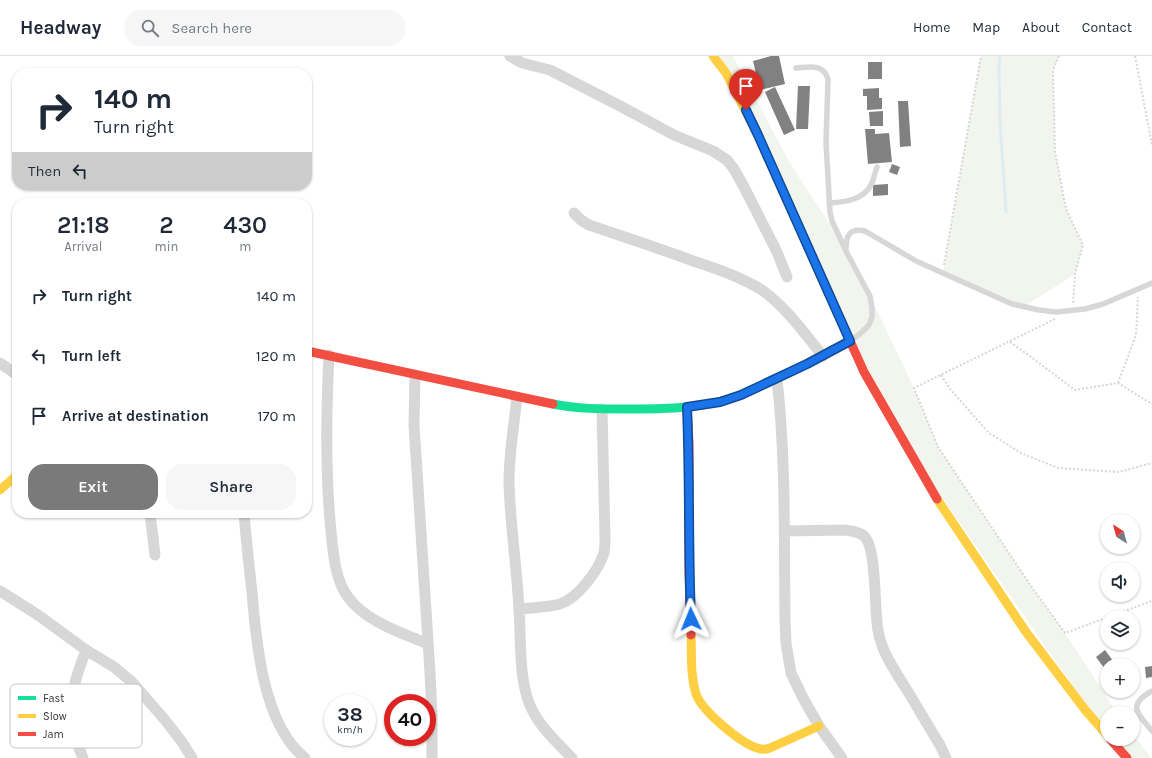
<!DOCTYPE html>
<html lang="en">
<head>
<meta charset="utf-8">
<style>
	body { margin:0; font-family:Karla,sans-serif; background:#f6f6f7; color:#1f2937; height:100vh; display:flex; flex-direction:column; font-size:15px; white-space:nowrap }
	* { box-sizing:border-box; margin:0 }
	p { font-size:13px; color:#747a83 }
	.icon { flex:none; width:22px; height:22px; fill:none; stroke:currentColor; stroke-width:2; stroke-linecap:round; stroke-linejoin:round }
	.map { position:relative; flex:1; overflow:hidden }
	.panel { position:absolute; left:12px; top:142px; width:300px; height:320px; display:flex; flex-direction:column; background:#fff; border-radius:16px; box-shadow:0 1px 3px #0004 }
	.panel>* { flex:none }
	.hud { position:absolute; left:12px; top:12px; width:300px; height:122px; border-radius:16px; box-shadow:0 1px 3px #0004; background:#fff; color:#1f2937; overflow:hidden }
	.needle { width:26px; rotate:324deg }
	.controls { position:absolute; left:1100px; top:458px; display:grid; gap:8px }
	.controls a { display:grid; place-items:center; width:40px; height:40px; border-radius:50%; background:#fff; box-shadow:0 1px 3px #0004; font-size:20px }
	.speed { position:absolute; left:324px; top:638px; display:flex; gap:8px; font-size:20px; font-weight:700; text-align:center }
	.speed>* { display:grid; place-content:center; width:52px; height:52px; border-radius:50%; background:#fff; box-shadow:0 1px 3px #0004; line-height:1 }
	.speed small { font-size:10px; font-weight:400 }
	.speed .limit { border:6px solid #d22; background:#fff; color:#111 }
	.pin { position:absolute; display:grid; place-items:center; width:34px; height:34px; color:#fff; margin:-41px -17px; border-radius:50% 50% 50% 0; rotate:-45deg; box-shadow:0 0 4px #0007 }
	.pin .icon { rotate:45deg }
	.me { position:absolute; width:44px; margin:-22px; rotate:358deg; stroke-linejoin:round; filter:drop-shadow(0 0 3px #0008) }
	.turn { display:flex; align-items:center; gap:14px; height:84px; padding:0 16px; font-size:18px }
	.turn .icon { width:52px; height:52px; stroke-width:2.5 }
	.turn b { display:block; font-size:28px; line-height:34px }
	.then { display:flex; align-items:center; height:38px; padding:0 16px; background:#0003; gap:8px; font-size:15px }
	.eta { display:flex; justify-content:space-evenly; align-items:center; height:68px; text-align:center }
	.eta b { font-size:24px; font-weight:600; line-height:28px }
	.cta { display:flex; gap:8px; margin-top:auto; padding:8px 16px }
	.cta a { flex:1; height:46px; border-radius:16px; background:#7a7a7a; color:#fff; font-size:16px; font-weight:600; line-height:46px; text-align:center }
	.cta a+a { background:#f6f6f7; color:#1f2937 }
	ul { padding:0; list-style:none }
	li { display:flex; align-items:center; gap:12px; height:60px; padding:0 16px }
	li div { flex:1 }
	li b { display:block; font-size:15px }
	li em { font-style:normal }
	header { display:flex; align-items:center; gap:24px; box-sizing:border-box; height:56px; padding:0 20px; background:#fff; border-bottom:1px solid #e0e1e3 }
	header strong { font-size:19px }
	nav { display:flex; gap:22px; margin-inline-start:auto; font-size:14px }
	.search { width:280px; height:36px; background:#f6f6f7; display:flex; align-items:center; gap:10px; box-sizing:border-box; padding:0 14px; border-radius:16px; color:#747a83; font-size:15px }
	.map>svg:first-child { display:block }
</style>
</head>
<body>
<header>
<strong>Headway</strong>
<div class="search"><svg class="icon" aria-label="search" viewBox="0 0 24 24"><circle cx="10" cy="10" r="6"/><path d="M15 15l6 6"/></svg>Search here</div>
<nav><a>Home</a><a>Map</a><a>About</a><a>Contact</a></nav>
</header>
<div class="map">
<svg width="1152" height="702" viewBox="0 0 1152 702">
	<rect width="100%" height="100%" fill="#fff"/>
	<path fill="#f1f5ed" d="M 713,0 L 733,0 L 791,109 L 846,193 L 870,240 L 914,332 L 938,391 L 1031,530 L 1065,577 L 1117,657 L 1107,657 L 1107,679 L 905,388 Z
		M 981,0 L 1059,0 L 1053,14 L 1055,96 L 1066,153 L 1083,189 L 1075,218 L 1023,251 L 943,217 Z
		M 1133,678 L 1151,702 L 1127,702 L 1110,683 L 1133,683 Z"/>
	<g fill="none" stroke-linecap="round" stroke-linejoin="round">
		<path stroke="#ddebf3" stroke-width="3" d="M 1000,0 L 999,10 L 1000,66 L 1006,156"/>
	</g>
	<path fill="#818181" d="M 771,0 L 779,0 L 785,28 L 760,34 L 753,5 Z
		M 868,6 L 882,6 L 882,23 L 868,23 Z
		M 798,30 L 810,30 L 808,73 L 796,73 Z
		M 775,31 L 795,74 L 784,79 L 765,36 Z
		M 879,32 L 879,42 L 882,42 L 882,53 L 867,54 L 867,40 L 863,40 L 863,33 Z
		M 898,45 L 908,45 L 911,90 L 900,91 Z
		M 883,55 L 883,70 L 870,70 L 869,56 Z
		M 865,73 L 875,73 L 875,78 L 889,77 L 892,106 L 868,108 Z
		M 892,108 L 900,111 L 897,119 L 889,116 Z
		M 888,128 L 888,139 L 873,140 L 873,129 Z
		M 1105,594 L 1116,609 L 1107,609 L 1107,616 L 1096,601 Z
		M 1152,610 L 1152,621 L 1146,622 L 1145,611 Z"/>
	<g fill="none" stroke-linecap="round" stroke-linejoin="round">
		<path stroke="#d6d6d6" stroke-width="2" stroke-dasharray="2 2" stroke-linecap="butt" d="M 1059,0 L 1053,14 L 1055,96 L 1066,153 L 1083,189 L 1075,218 L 1073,248
			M 1135,0 L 1152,89
			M 944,209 L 981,0
			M 1055,263 L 914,332 L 938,391 L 1031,530 L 1065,577 L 1152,545
			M 1010,286 L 1031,301 L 1075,334 L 1118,327 L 1152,348
			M 941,319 L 950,333 L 989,377 L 1021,397 L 1058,412 L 1119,416 L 1152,407
			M 1118,327 L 1136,279 L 1138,241"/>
		<path stroke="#d7d7d7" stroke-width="5.5" d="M 796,12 C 809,11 823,7 828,23 L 826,87 L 830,156 L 832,165 L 847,197 L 870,240 L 872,252 L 872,261 L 869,269 L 861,277 L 850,285
			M 829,147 C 846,146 864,144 872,127 C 874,122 875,116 877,111
			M 846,193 C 846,179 850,172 865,175 L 916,205 L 1012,248 L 1039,254 L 1056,256 L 1085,253 L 1103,248 L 1152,227
			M 1152,635 C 1126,649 1138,658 1152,675"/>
		<path stroke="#d7d7d7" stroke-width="11" d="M 510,0 L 522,7 L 550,14 L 622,51 L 674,79 L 713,95 L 727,104 L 734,113 L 744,131 L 777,196 L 787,221
			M 574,157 L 581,164 L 589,169 C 625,181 661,193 696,206 C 718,213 747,223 766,237 C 788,254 805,278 823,300
			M 329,299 C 326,358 325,416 331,475 C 333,496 335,524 348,541 C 366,566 402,577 428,588
			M 0,307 L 17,319
			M 415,319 L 414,369 L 430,616 L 432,660 L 432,702
			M 777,323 C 786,403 784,483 785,564 L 786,587 L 791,617 L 803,642 L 819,670 L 842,702
			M 517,341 C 514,369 509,398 509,426 C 510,469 517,511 519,554 C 521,582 519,614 527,641 C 534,666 555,684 572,702
			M 150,457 L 155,499
			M 244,457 C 246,483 249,509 252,536 C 256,586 263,669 305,702
			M 784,475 L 845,474 C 852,475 860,476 865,481 C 877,495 874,553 878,574 C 881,595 894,613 905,631 C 917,650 928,670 940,689 L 946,702
			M 0,535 L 38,559 L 86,594 L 114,611 L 132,626 L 165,664 L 182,686 L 192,702
			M 519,553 C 531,552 549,551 560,548 C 578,542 598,515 604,497 C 605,492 605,486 605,481 L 602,353
			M 83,702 C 73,682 72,654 74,632 C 76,619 82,606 86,594"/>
		<path stroke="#16e098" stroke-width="9" d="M 553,348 C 577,353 602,353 626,353 C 660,353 696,353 729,343 C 737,341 744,337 751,334 C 769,326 786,318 804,309"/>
		<path stroke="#ffcf43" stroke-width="9" d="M 713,0 L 726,17 L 758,79 L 828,236
			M 804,309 L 850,285
			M 0,434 L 17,419
			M 937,443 L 1026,576 L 1086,655 L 1107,679
			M 691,579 C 692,599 690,619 696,638 C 702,655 743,690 761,693 C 764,694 767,693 770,692 L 819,670"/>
		<path stroke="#f24e42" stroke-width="9" d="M 828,236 L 864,316 L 937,443
			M 307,295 L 553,348
			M 687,351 L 689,387 L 689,516 L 691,579
			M 1110,683 L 1127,702"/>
	</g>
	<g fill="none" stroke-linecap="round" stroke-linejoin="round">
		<defs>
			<path id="route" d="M 691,563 C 688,492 690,422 687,351 L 720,346 L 741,339 L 807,308 L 850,285 L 758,79 L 746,54"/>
		</defs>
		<use href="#route" stroke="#114b97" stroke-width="10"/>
		<use href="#route" stroke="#1a73e8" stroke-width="7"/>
	</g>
	<rect x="10" y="628" width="132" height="64" rx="6" fill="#fff" stroke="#c2c2c2" stroke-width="1"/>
	<rect x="18" y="640" width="18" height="4" fill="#16e098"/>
	<rect x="18" y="658" width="18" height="4" fill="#ffcf43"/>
	<rect x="18" y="676" width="18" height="4" fill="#f24e42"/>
	<g font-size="11" fill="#333">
		<text x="43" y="646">Fast</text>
		<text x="43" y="664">Slow</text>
		<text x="43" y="682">Jam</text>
	</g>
</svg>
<div class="controls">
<a><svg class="needle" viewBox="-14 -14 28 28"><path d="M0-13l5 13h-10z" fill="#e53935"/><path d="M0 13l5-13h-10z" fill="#747a83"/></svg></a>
<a><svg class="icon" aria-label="sound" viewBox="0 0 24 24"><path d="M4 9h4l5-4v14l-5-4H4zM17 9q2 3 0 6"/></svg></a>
<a><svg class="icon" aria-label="layers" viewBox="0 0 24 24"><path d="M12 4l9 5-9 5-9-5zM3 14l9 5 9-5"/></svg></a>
<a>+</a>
<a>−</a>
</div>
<div class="speed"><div>38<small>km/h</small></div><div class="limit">40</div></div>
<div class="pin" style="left:746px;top:54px;background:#d93025"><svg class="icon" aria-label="arrive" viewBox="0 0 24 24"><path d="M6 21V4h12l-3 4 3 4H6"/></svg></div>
<svg class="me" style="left:691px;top:563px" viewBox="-20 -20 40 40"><path d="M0-17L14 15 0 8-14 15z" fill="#1a73e8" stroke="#fff" stroke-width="4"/></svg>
<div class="hud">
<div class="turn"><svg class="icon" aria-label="right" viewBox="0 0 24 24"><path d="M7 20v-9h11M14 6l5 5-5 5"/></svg><div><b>140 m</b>Turn right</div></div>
<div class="then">Then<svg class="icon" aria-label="left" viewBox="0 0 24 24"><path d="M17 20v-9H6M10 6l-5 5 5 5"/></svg></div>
</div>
<section class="panel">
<div class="eta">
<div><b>21:18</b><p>Arrival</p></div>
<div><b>2</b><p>min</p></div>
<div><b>430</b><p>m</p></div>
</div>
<ul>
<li><svg class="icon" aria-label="right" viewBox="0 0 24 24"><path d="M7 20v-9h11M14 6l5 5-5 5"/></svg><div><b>Turn right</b></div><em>140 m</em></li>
<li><svg class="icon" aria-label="left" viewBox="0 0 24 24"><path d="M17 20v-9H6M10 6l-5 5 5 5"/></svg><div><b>Turn left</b></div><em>120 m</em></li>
<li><svg class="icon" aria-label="arrive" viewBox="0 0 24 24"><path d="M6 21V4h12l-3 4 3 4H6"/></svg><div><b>Arrive at destination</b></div><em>170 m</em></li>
</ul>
<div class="cta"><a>Exit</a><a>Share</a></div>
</section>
</div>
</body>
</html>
